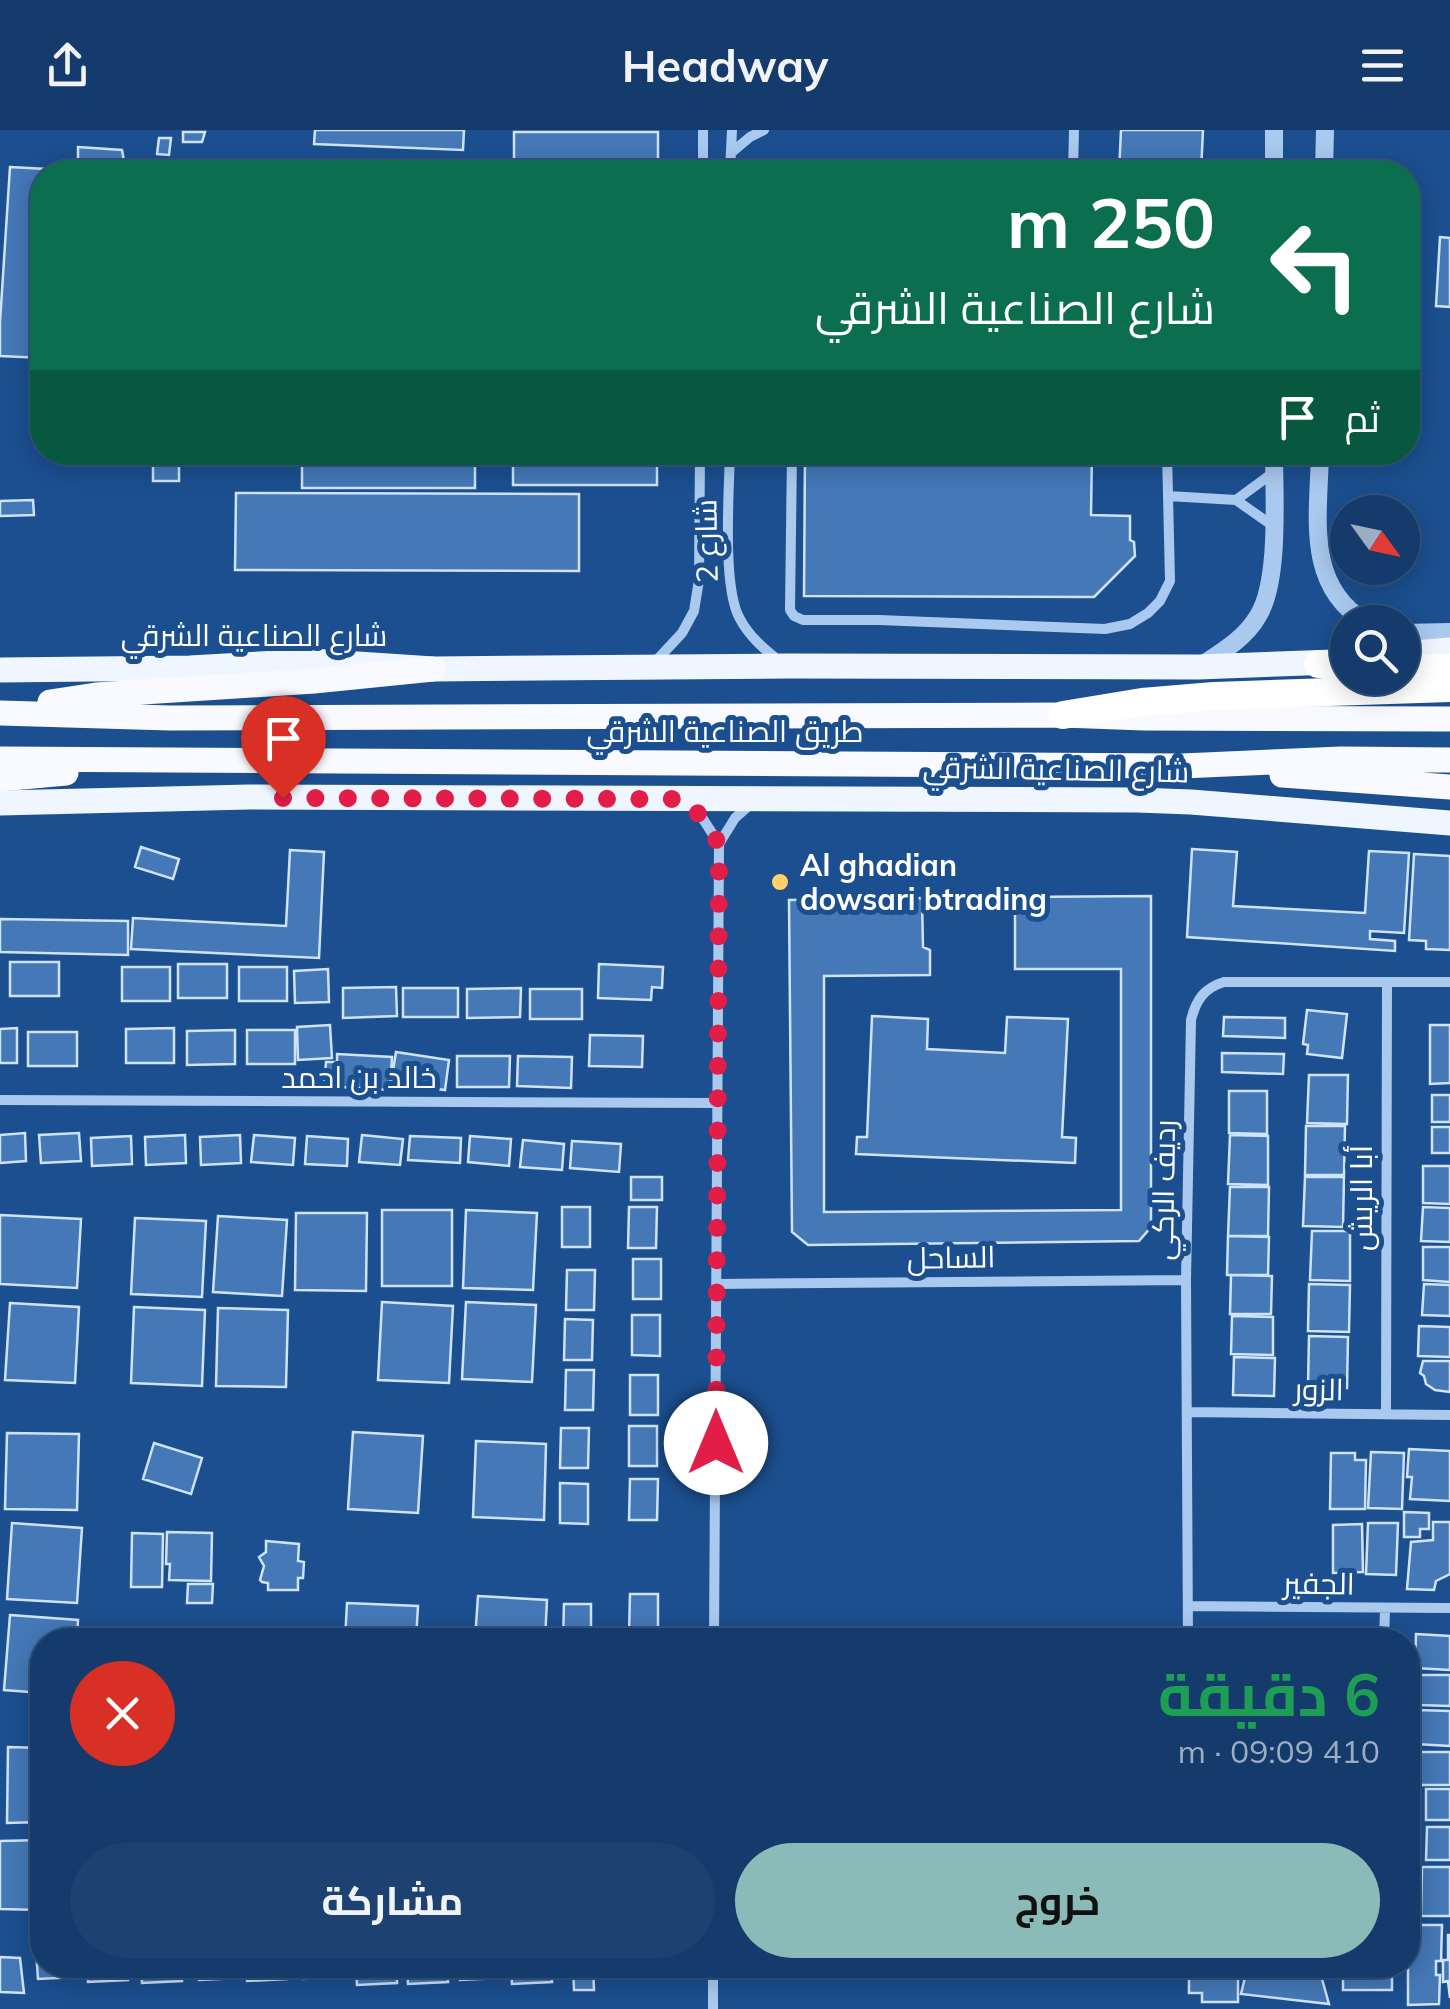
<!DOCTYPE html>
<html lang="ar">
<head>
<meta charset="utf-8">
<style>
	body { margin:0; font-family:Mulish,Cairo,sans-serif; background:#1d4271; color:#f1f3f6; direction:rtl; height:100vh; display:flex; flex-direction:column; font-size:38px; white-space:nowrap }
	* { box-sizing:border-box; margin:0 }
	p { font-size:32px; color:#9dadc1 }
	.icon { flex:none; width:55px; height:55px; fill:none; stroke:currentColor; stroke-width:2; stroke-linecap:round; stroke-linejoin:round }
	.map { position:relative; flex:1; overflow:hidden; direction:ltr }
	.sheet { position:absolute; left:30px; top:1498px; width:1390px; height:350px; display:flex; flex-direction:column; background:#143b6b; border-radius:40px; box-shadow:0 5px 25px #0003,0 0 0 2px #33557e; direction:rtl }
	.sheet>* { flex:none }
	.guide { position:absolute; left:30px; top:30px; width:1390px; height:305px; border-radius:40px; box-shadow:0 5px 25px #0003,0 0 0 2px #33557e; direction:rtl; background:#0b6e4f; color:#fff; overflow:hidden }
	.needle { width:65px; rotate:123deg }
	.controls { position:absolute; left:1330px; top:365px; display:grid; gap:20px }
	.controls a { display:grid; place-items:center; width:90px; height:90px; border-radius:50%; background:#143b6b; box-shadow:0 5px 25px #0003,0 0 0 2px #33557e; font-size:50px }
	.pin { position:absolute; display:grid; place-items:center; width:85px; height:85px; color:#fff; margin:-102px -42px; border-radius:50% 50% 50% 0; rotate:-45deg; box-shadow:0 0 10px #0007 }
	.pin .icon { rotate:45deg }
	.me { position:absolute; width:110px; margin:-55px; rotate:0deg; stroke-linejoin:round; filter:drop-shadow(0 0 8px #0008) }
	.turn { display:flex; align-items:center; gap:35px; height:210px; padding:0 40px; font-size:45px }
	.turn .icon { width:130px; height:130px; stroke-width:2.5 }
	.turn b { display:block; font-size:70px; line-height:85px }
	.then { display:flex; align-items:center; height:95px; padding:0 40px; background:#0003; gap:20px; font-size:38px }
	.round { display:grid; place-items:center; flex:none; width:105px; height:105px; border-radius:52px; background:#1d4271 }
	.headline { display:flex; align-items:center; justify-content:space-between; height:170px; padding:0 40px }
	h1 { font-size:60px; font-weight:700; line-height:75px; color:#1e9e55 }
	.cta { display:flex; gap:20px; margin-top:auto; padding:20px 40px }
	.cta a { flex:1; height:115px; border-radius:60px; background:#8bbbb9; color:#111; font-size:40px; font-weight:700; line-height:115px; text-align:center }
	.cta a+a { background:#1d4271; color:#f1f3f6 }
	header { display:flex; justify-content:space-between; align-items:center; height:130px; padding:0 40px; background:#143b6b; font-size:45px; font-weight:700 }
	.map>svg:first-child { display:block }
</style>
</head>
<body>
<header><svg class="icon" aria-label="menu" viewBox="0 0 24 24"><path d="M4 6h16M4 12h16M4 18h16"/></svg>Headway<svg class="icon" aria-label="share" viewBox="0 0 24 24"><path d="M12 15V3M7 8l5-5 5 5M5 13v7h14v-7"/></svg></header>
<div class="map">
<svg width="1450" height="1879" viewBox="0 0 1450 1879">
	<rect width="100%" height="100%" fill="#1b4f8f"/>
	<path fill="#4478b7" stroke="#cfe3fa" stroke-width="2.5" d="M 315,0 L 464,0 L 463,20 L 314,14 Z
		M 1121,0 L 1203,0 L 1201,42 L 1119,42 Z
		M 183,2 L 205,2 L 202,12 L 183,12 Z
		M 514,2 L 658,2 L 658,42 L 514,42 Z
		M 159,8 L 171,8 L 169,25 L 157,24 Z
		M 78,17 L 122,20 L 126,42 L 78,42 Z
		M 794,33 L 885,40 L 885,42 L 793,42 Z
		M 953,34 L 1008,36 L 1008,42 L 952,42 Z
		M 10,37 L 65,40 L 65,42 L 42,42 L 42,228 L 0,226 L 0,192 Z
		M 1440,107 L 1450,108 L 1450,177 L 1436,176 Z
		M 302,322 L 475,322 L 475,358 L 302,358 Z
		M 513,322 L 657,322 L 657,355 L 513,355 Z
		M 805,322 L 1092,322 L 1091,385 L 1130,386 L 1130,410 L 1134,412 L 1135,426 L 1094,467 L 804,466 Z
		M 179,328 L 179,351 L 153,351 L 153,329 Z
		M 236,363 L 579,364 L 579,441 L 235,440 Z
		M 33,370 L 34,385 L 0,386 L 0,371 Z
		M 141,717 L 179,729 L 173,749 L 135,737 Z
		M 1192,719 L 1237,722 L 1233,776 L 1365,783 L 1369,721 L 1409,723 L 1404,803 L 1370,801 L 1370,809 L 1395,811 L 1395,821 L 1187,807 Z
		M 290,720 L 324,722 L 319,828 L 131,819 L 133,788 L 286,796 Z
		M 1414,724 L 1450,726 L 1450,820 L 1426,819 L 1426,811 L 1409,810 Z
		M 1151,766 L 1151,1097 L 1139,1111 L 808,1115 L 792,1102 L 789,770 L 922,768 L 923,817 L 930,820 L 930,845 L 824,846 L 824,1082 L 1121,1080 L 1121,839 L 1015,839 L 1015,767 Z
		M 0,789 L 128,791 L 128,825 L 0,822 Z
		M 10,832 L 59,832 L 59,866 L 10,866 Z
		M 178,834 L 227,834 L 227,868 L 178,868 Z
		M 599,834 L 663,837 L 662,858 L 652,857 L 651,870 L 598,868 Z
		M 122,837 L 170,837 L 170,871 L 122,871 Z
		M 239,837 L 287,837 L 287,871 L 239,871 Z
		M 328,839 L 329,872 L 295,873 L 294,841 Z
		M 396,857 L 397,886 L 343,888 L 343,858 Z
		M 403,858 L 458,858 L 458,887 L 403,887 Z
		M 521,858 L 520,887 L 467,888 L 467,859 Z
		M 530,859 L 582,859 L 582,889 L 530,889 Z
		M 1307,880 L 1347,884 L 1342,928 L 1307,924 L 1308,915 L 1303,914 Z
		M 872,886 L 928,889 L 927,919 L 1005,923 L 1007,887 L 1068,889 L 1062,1007 L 1076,1008 L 1075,1033 L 856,1024 L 857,1007 L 867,1007 Z
		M 1224,887 L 1285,888 L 1285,908 L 1223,906 Z
		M 330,895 L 332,928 L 298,930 L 297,897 Z
		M 1430,895 L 1450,895 L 1450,953 L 1430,954 Z
		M 17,898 L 17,933 L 0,933 L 0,899 Z
		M 174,898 L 174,933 L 126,933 L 126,899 Z
		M 235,900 L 235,934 L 187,935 L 187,901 Z
		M 247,900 L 295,900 L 295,934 L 247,934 Z
		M 28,902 L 77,902 L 77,936 L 28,936 Z
		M 590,905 L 643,906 L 642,937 L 589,936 Z
		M 396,922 L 449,930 L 445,960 L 391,953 Z
		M 1222,923 L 1284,924 L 1283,944 L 1222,942 Z
		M 337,924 L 392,927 L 390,960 L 324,956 L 326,932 L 337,932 Z
		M 457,926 L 510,926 L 509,957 L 457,957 Z
		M 518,926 L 572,927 L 571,958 L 517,956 Z
		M 1309,945 L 1348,945 L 1347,994 L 1307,993 Z
		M 1229,961 L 1267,961 L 1267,1004 L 1229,1003 Z
		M 1432,965 L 1450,965 L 1450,992 L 1432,992 Z
		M 1306,996 L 1345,996 L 1344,1045 L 1305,1045 Z
		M 1432,997 L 1450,997 L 1450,1023 L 1432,1023 Z
		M 25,1003 L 26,1031 L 0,1033 L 0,1005 Z
		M 79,1003 L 81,1031 L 41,1033 L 39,1005 Z
		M 185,1005 L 186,1033 L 146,1035 L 145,1007 Z
		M 240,1005 L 241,1033 L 201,1035 L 200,1007 Z
		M 254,1005 L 295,1008 L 293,1035 L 251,1032 Z
		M 362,1005 L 403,1009 L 400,1035 L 359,1032 Z
		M 1230,1005 L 1268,1006 L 1268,1055 L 1228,1054 Z
		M 131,1006 L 132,1034 L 92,1036 L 91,1008 Z
		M 307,1006 L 348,1009 L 347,1036 L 305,1034 Z
		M 410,1006 L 461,1008 L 460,1033 L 408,1030 Z
		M 470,1006 L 511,1009 L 509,1036 L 468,1032 Z
		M 523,1010 L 564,1014 L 562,1040 L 520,1037 Z
		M 572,1011 L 621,1014 L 619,1042 L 570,1038 Z
		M 1423,1036 L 1450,1036 L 1450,1074 L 1423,1073 Z
		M 631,1047 L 662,1047 L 662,1070 L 631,1070 Z
		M 1305,1047 L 1344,1047 L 1343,1097 L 1303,1096 Z
		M 1230,1057 L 1269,1057 L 1268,1106 L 1228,1106 Z
		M 562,1077 L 590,1077 L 590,1117 L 562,1117 Z
		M 629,1077 L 657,1077 L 656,1118 L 628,1118 Z
		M 1423,1077 L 1450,1078 L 1450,1112 L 1421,1111 Z
		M 382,1080 L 452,1080 L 452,1156 L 382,1156 Z
		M 466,1080 L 537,1083 L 533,1160 L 463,1158 Z
		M 296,1083 L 367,1083 L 366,1161 L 295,1160 Z
		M 0,1085 L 81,1089 L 77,1158 L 0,1154 Z
		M 218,1086 L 287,1090 L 282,1166 L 213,1162 Z
		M 135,1088 L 206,1091 L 202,1167 L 131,1164 Z
		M 1312,1101 L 1350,1101 L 1350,1151 L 1310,1150 Z
		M 1228,1106 L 1269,1107 L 1268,1145 L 1227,1145 Z
		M 1423,1117 L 1450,1117 L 1450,1152 L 1423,1150 Z
		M 633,1129 L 661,1129 L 661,1169 L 633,1169 Z
		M 567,1140 L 595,1140 L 594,1180 L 566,1180 Z
		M 1231,1145 L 1272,1146 L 1271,1184 L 1230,1184 Z
		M 1309,1154 L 1350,1155 L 1349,1202 L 1308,1201 Z
		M 1424,1154 L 1450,1155 L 1450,1186 L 1422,1185 Z
		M 382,1172 L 453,1176 L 449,1253 L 378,1250 Z
		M 466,1172 L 536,1175 L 532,1252 L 462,1249 Z
		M 10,1173 L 79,1177 L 75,1253 L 5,1250 Z
		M 134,1177 L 205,1180 L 202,1256 L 131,1253 Z
		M 218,1178 L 288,1180 L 286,1257 L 216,1256 Z
		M 632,1185 L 660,1185 L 660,1226 L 632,1225 Z
		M 1232,1186 L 1273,1187 L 1273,1225 L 1231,1224 Z
		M 565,1189 L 593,1190 L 592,1230 L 564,1230 Z
		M 1419,1196 L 1450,1197 L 1450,1227 L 1418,1226 Z
		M 1309,1206 L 1348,1207 L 1347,1258 L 1308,1257 Z
		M 1234,1227 L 1275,1228 L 1274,1266 L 1233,1265 Z
		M 1423,1231 L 1450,1231 L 1450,1262 L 1435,1260 L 1426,1254 L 1424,1246 L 1420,1243 Z
		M 566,1240 L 594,1240 L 593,1280 L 565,1280 Z
		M 630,1245 L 658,1245 L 658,1285 L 630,1285 Z
		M 629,1296 L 657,1296 L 657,1336 L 629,1336 Z
		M 561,1298 L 589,1298 L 588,1338 L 560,1338 Z
		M 353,1302 L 423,1306 L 418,1383 L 348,1379 Z
		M 7,1303 L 79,1304 L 77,1380 L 5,1379 Z
		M 476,1311 L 546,1314 L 544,1390 L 473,1387 Z
		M 154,1313 L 202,1328 L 191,1364 L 143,1349 Z
		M 1409,1319 L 1450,1321 L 1450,1371 L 1410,1369 L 1412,1347 L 1407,1347 Z
		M 1371,1322 L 1404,1323 L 1402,1379 L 1368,1378 Z
		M 1331,1323 L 1355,1323 L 1355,1330 L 1366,1330 L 1365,1379 L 1330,1379 Z
		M 630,1349 L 658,1349 L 657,1390 L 629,1390 Z
		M 560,1353 L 588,1354 L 588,1394 L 560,1393 Z
		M 1404,1382 L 1429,1383 L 1429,1399 L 1420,1399 L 1420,1407 L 1404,1407 Z
		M 1433,1392 L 1450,1392 L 1450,1444 L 1436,1451 L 1434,1460 L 1407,1459 L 1411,1412 L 1433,1410 Z
		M 12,1393 L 82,1398 L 77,1473 L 7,1469 Z
		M 1368,1393 L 1398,1393 L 1396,1445 L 1366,1444 Z
		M 1362,1394 L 1363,1442 L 1333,1443 L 1333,1395 Z
		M 167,1402 L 212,1403 L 211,1451 L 169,1450 L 170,1434 L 166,1434 Z
		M 132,1403 L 163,1404 L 162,1457 L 131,1457 Z
		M 266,1411 L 299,1414 L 298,1431 L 304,1432 L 303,1448 L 298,1448 L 298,1460 L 268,1460 L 268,1453 L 262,1452 L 260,1450 L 264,1436 L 259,1427 L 266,1422 Z
		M 188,1454 L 213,1454 L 212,1473 L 187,1473 Z
		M 630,1464 L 658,1464 L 658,1504 L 629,1504 Z
		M 478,1466 L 547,1470 L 545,1510 L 475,1510 Z
		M 347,1473 L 418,1476 L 416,1510 L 345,1510 Z
		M 564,1474 L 591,1474 L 591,1510 L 563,1510 Z
		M 10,1485 L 78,1490 L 77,1510 L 42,1510 L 42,1563 L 4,1560 Z
		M 1222,1503 L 1273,1503 L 1273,1510 L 1222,1510 Z
		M 1416,1504 L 1450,1506 L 1450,1540 L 1415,1538 Z
		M 1420,1545 L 1450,1545 L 1450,1576 L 1418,1575 Z
		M 1418,1580 L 1450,1581 L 1450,1616 L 1416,1614 Z
		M 8,1617 L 42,1618 L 42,1692 L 7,1693 Z
		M 1416,1622 L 1450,1622 L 1450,1655 L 1416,1655 Z
		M 1426,1659 L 1450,1659 L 1450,1690 L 1426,1690 Z
		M 1427,1697 L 1450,1697 L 1450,1730 L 1426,1730 Z
		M 42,1710 L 42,1780 L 0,1779 L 0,1711 Z
		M 1422,1737 L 1450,1737 L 1450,1786 L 1421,1786 Z
		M 1408,1795 L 1442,1795 L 1441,1831 L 1436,1831 L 1436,1845 L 1440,1845 L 1439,1874 L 1408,1875 Z
		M 1448,1805 L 1450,1805 L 1450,1868 L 1448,1851 L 1443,1852 L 1443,1830 L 1448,1830 Z
		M 36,1821 L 42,1821 L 42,1835 L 77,1835 L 78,1847 L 38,1849 Z
		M 0,1827 L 20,1828 L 24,1863 L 0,1862 Z
		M 88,1835 L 128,1835 L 128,1850 L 88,1852 Z
		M 141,1835 L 181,1835 L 182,1851 L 142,1853 Z
		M 198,1835 L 238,1835 L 239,1848 L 199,1850 Z
		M 246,1835 L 286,1835 L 287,1849 L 247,1851 Z
		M 302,1835 L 343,1835 L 343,1847 L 303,1849 Z
		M 356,1835 L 397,1835 L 397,1853 L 357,1855 Z
		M 407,1835 L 447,1835 L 448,1852 L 408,1854 Z
		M 459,1835 L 499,1835 L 500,1848 L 460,1850 Z
		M 511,1835 L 551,1835 L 552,1852 L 512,1854 Z
		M 573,1835 L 593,1835 L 594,1860 L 574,1860 Z
		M 1189,1835 L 1238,1835 L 1238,1872 L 1202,1872 L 1202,1863 L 1189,1863 Z
		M 1248,1835 L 1318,1835 L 1329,1874 L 1241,1864 Z
		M 1343,1835 L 1392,1835 L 1392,1860 L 1343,1860 Z"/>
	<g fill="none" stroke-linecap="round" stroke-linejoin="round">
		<path stroke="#a9c9ee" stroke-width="10" d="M 731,23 L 750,7 L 764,0
			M 703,42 L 703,0
			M 730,42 L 732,0
			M 1073,42 L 1074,0
			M 730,322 C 729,362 722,458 740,489 C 749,506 763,518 778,530
			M 792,322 L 790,480 L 794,486 L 803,490 L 879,490 L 1105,499 L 1130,494 L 1148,483 L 1160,471 L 1170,451 L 1167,322
			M 1168,366 L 1236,370
			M 1236,370 L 1274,342
			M 1236,370 L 1273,396
			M 655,532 L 682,503 L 694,481 L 699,450 L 700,322
			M 687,671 L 703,689 L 719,714
			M 0,970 L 717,973
			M 717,1154 L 1186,1150
			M 1188,1282 L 1450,1285
			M 1386,1284 L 1387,852
			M 1188,1476 L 1450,1478
			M 714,1510 L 719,714 L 735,688 L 752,673
			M 1188,1510 L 1186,1150 L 1191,890 C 1196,870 1204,858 1224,852 L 1450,852
			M 1384,1510 L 1385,1479
			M 713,1879 L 713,1835"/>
		<path stroke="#a9c9ee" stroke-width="18" d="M 1274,42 L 1274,0
			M 1324,42 L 1325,0
			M 1320,322 C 1319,384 1304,455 1366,492
			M 1402,503 L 1450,502
			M 1199,537 C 1220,523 1245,509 1258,486 C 1280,451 1274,365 1274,322"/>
		<path stroke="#f0f6ff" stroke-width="25" d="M 1402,524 L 1450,520
			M 0,540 L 190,538 L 312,531 L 433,539 L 787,536 L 1198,537 L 1334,532
			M 0,673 L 249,667 L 1137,670 L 1191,672 L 1450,693"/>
		<path stroke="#f8faff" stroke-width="25" d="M 50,572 L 96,565 L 314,551 L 433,539
			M 0,583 L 170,588 L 1063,585 L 1144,588 L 1450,589
			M 0,629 L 1182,636 L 1341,629 L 1450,630
			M 1282,645 L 1450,657
			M 0,649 L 66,643"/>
		<path stroke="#fff" stroke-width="28" d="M 1318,534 L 1348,535
			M 1402,538 L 1450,538
			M 1063,585 L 1142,572 L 1214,566 L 1450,558"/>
	</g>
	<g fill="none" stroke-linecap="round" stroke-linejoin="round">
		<path stroke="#e11d48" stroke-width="18" stroke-dasharray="0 32.4" d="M 283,668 L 685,669 L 703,689 L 719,714 L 716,1313"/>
	</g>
	<circle fill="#ffd166" stroke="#1b4f8f" stroke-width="4" cx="780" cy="752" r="10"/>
	<g text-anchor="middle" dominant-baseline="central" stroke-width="10" stroke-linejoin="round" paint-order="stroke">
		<g font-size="30" fill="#fff" stroke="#1b4f8f">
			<text transform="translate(706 411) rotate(-91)">شارع 2</text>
			<text x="254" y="505">شارع الصناعية الشرقي</text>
			<text x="725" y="601">طريق الصناعية الشرقي</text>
			<text transform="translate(1056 639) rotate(1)">شارع الصناعية الشرقي</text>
			<text x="359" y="947">خالد بن احمد</text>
			<text transform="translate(1163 1060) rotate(-89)">رديف الركي</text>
			<text transform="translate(1361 1068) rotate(-90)">أبا الريش</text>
			<text transform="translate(951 1127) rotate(-1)">الساحل</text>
			<text transform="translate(1319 1259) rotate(1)">الزور</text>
			<text transform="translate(1319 1453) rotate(1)">الجفير</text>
		</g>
		<g font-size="30" font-weight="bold" fill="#fff" stroke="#1b4f8f" text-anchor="start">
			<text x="800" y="735">Al ghadian<tspan x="800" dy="34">dowsari btrading</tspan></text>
		</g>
	</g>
</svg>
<div class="controls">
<a><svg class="needle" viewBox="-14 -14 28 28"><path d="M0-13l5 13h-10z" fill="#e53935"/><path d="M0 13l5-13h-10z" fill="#9dadc1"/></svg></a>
<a><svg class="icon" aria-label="search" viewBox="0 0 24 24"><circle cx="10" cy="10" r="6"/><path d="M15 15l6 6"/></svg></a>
</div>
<div class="pin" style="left:283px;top:668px;background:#d93025"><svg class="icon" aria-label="arrive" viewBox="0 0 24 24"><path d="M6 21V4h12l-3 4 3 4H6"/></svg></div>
<svg class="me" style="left:716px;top:1313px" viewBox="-20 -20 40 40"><circle r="19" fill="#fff"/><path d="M0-13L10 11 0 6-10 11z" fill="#e11d48"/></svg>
<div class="guide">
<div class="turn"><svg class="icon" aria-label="left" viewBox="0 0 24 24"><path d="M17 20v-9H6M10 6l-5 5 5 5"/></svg><div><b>250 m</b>شارع الصناعية الشرقي</div></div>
<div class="then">ثم<svg class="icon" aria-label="arrive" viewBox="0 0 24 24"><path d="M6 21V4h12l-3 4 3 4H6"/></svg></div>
</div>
<section class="sheet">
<div class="headline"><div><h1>6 دقيقة</h1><p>410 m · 09:09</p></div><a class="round" style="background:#d93025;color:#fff"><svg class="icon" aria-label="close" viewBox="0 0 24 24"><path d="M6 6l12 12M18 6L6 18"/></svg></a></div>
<div class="cta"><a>خروج</a><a>مشاركة</a></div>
</section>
</div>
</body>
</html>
